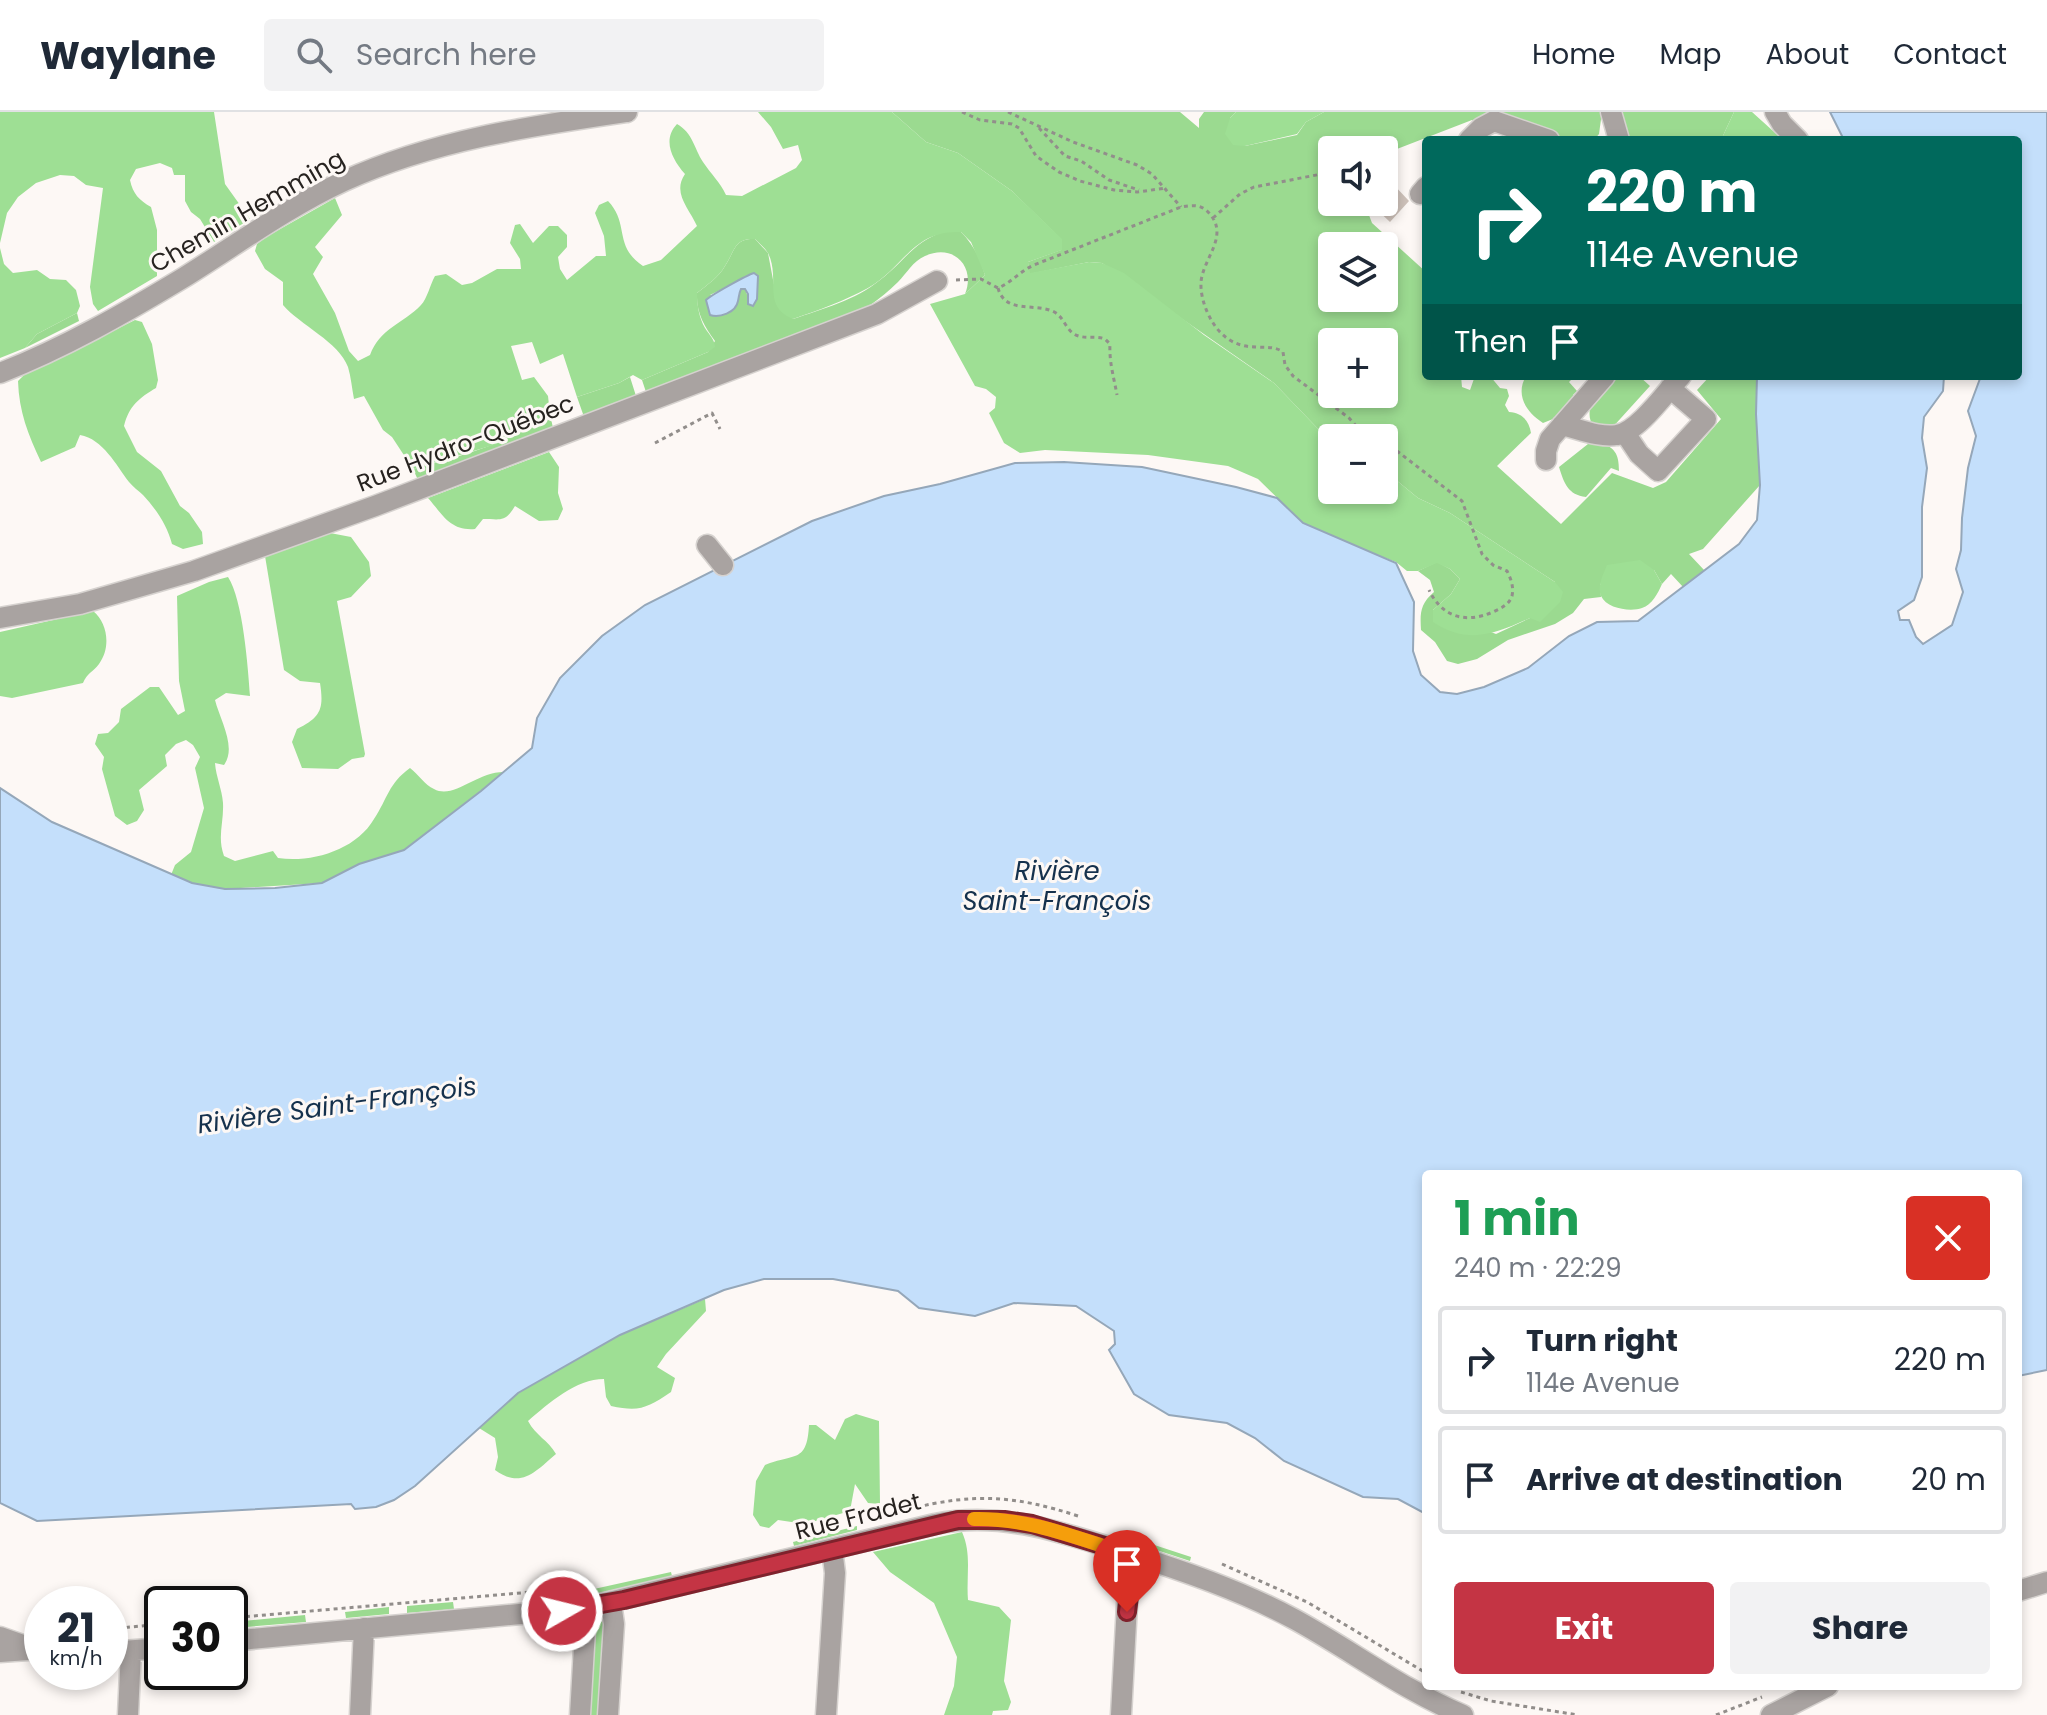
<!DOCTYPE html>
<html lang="en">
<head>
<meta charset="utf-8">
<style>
	body { margin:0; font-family:Poppins,sans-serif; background:#f2f2f3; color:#1f2937; height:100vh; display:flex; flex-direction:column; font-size:30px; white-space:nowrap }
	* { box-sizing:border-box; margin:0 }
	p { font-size:26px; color:#747a83 }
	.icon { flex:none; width:44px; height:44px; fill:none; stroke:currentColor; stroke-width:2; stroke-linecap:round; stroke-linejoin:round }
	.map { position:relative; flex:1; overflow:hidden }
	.drawer { position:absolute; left:1422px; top:1058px; width:600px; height:520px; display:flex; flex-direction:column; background:#fff; border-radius:8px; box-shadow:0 4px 12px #0003 }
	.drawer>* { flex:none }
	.hud { position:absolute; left:1422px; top:24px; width:600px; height:244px; border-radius:8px; box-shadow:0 4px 12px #0003; background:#00695c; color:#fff; overflow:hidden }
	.buttons { position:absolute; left:1318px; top:24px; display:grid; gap:16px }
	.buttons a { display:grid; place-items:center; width:80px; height:80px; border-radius:8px; background:#fff; box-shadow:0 4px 12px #0003; font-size:40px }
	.speed { position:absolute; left:24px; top:1474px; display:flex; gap:16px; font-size:40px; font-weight:700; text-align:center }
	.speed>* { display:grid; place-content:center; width:104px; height:104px; border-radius:50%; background:#fff; box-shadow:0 4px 12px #0003; line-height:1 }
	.speed small { font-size:20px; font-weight:400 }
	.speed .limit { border:4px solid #111; border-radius:12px; background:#fff; color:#111 }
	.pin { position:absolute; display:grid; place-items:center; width:68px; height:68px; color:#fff; margin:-82px -34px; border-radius:50% 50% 50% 0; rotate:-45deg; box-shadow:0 0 8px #0007 }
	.pin .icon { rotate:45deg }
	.me { position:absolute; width:88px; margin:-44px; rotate:82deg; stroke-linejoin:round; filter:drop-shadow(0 0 6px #0008) }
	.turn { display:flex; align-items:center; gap:28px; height:168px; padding:0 32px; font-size:36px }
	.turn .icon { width:104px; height:104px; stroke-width:2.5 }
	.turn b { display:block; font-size:56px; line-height:68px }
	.then { display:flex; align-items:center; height:76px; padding:0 32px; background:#0003; gap:16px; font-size:30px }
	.round { display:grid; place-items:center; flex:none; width:84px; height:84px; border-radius:8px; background:#f2f2f3 }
	.headline { display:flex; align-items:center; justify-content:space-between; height:136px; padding:0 32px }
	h1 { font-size:48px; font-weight:700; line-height:60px; color:#1e9e55 }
	.action { display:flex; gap:16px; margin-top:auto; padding:16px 32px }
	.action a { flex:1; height:92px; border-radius:8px; background:#c43444; color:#fff; font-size:32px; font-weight:700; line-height:92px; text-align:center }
	.action a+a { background:#f2f2f3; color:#1f2937 }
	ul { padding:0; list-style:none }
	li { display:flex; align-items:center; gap:24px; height:108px; margin:0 16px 12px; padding:0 16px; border:4px solid #e0e1e3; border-radius:8px }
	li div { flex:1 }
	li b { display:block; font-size:30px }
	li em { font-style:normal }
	header { display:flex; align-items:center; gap:48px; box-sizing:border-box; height:112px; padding:0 40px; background:#fff; border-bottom:2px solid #e0e1e3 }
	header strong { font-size:38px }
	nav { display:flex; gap:44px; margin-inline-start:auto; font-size:28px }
	.search { width:560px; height:72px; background:#f2f2f3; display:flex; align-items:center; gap:20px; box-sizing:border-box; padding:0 28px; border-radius:8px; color:#747a83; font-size:30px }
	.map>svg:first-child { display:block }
</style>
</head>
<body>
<header>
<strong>Waylane</strong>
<div class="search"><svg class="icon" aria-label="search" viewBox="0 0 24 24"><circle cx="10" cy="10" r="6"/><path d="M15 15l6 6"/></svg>Search here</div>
<nav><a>Home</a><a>Map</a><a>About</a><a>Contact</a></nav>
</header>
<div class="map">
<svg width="2047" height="1603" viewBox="0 0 2047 1603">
	<rect width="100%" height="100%" fill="#fdf8f5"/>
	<path fill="#9bda90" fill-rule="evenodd" d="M 892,0 L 1180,0 L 1199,16 L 1199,7 L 1204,0 L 1236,0 L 1230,6 L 1245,34 L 1297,23 L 1306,10 L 1324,0 L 1602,0 L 1599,22 L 1594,28 L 1566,28 L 1520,11 L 1477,11 L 1472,8 L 1384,42 L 1384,38 L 1332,38 L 1332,90 L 1364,90 L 1372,111 L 1426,160 L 1426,264 L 1461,264 L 1462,275 L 1470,278 L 1475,264 L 1490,264 L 1500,276 L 1507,277 L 1509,284 L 1505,293 L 1509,300 C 1522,301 1529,308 1531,321 L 1497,354 L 1561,412 L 1612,361 L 1653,376 L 1666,370 L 1721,307 L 1697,278 L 1710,264 L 1757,264 L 1756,302 L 1760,373 L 1703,437 L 1689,442 L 1705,459 L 1684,476 L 1671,462 L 1662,472 L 1654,458 L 1600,472 L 1601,485 L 1584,487 L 1573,501 L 1555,512 L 1508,528 L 1477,547 L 1458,552 L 1447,549 L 1435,530 L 1421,518 C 1420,501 1420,492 1434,480 L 1430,468 L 1418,459 L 1437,450 L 1450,457 L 1460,467 L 1451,482 L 1433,498 L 1496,522 L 1530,506 L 1555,470 L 1450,401 L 1418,386 L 1384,358 L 1384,326 L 1332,327 L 1324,323 L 1274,271 L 1102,151 L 1089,150 L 1029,162 L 1028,150 L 1061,138 L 1061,127 L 1012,79 L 958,41 L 926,30 ZM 1332,134 L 1384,134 L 1384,186 L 1332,186 ZM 1332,230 L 1384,230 L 1384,282 L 1332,282 Z
		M 1619,0 L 1734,0 L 1721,28 L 1628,28 Z
		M 945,119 L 961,120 C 973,132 980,146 985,163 L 965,182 C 976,155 954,131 925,144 C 913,149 907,161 898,170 C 889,179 879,187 869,194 L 646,280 L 642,268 L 708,240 L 715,229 C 704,214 696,200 697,181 C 707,173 719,165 725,154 C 735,139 734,126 755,127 L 768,141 L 774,173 L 793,207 C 822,197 856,188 880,168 C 905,149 913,130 945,119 ZM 755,161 L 758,165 L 757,187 L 749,188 L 745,177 L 741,177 L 737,182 L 738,188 L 710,183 Z
		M 77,201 L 79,209 L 25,236 L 37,222 Z
		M 1526,264 L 1575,264 L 1569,270 L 1577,279 L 1573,283 L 1578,287 L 1553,307 L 1543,311 C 1526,300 1515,283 1526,264 Z
		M 1619,264 L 1639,264 L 1650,274 L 1611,317 L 1594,315 C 1580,297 1602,272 1619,264 Z
		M 630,265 L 636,284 L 588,303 L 583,302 L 577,285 L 619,271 Z
		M 550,302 L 553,316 L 418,368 L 413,357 C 459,344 511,332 550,302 Z
		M 1598,329 C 1615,336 1619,341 1619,359 L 1611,356 L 1586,385 C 1568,383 1564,371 1559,355 L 1588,332 Z
		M 857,1414 L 857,1418 L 794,1434 L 793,1430 Z
		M 1127,1424 L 1191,1445 L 1190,1449 L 1126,1428 Z
		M 671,1460 L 672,1464 L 595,1482 L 594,1477 Z
		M 453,1490 L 454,1497 L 407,1501 L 407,1494 Z
		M 389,1495 L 389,1502 L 346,1506 L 345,1500 Z
		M 305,1503 L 306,1510 L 234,1516 L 233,1510 Z
		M 599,1508 L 604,1511 L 600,1603 L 588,1603 L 594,1511 Z"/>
	<path fill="#9edf94" d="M 0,0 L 214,0 L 225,72 L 250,107 L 214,130 L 200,107 L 191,100 L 185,89 L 185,63 L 174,63 L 172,56 L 160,51 L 136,57 L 130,68 C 133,82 139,88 151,95 L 157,118 L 157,164 L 98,199 L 93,192 L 90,175 L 103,76 L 86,73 L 74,64 L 60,63 L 36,71 L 18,85 L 7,101 L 0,131 Z
		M 758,0 L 892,0 L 926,30 L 958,41 L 1012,79 L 1062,127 L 1062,138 L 1028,150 L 1030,161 L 1089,150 L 1102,151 L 1124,161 L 1204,223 L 1274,271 L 1324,323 L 1332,327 L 1332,378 L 1384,378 L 1384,358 L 1418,386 L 1450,401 L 1555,470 L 1563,480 L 1560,490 L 1540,510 L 1530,506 C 1496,522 1467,533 1433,510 L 1433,498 L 1451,482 L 1460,467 L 1450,457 L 1437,451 L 1418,459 L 1407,459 L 1396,450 L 1338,428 L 1303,411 L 1258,367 L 1228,354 L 1148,343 L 1045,338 L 1020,341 L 1004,331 L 989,301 L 995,296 L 996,285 L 986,277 L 975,274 L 930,192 L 965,182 L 985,163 L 971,130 L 961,120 C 912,118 904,156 868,176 C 844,189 819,198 793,207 C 761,194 781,167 768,141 C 765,136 759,131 755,127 C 734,126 735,139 725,154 C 719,165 707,173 697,181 C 697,192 699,206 705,216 C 710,224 714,226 715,235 L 708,240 L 642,268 L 633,263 L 619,271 L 577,285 L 563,242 L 540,252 L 532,230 L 511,234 L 522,268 L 534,265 L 548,284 L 550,302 L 507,329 L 413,357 L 392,325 L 383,318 L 364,284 L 354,287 C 352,277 351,265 348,255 C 339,230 300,213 283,193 L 283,170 L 265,157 L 255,139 L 257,132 L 266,125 L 335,86 L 342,103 L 315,135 L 323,145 L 313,162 L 335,201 L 349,239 L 358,249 L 370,243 C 380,216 403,212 421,193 C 427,187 430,173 435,164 L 446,162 L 462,173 L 472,171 L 497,157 L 521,157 L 520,147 L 510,131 L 515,113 L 520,112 L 533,131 L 549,114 L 558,114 L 567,123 L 567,135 L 558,145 L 560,157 L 567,168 L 596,144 L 606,144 L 604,124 L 595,101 L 599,93 L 608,89 C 630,112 613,134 643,154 L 661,148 L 697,114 C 689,96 672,81 685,62 C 672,47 662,28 677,12 C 693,21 694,36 703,50 C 711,62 720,70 726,83 L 742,84 L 796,56 L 802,48 L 798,33 L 783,37 L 771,15 Z
		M 1236,0 L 1324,0 L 1306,10 L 1297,22 L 1245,34 L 1233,33 L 1225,22 L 1230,6 Z
		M 1734,0 L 1752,0 L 1783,28 L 1721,28 Z
		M 0,136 L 4,152 L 13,161 L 37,158 L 50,167 L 66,168 L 76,178 L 80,194 L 77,201 L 37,222 L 25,236 L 0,246 Z
		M 135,208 L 142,210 L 152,232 L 158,268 L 156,276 C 139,286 129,294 124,314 L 137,340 L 161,359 L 180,394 L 189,401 L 202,420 L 203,432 L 183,437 L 172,432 C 167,413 156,397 143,383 C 139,379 133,375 129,370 C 116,353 103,327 80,323 L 75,335 L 41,350 C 28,322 19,300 18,269 L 24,263 Z
		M 549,340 L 559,355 L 558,381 L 563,397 L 558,408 L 539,409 L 515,394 C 505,411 500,407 483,407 L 475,417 C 450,419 443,403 428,386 Z
		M 330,421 L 351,425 L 369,450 L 371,464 L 351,485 L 337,489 L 365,642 L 364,645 L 352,647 L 338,657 L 302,656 L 292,630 L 297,617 C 321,605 324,597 320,571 L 300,569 L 284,558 L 265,444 Z
		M 1640,448 L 1654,458 L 1662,472 C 1658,481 1652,493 1642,496 C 1631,500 1607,497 1601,484 C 1597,474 1603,463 1607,453 Z
		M 228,465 C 243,488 248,555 250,584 L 226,581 L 215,588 C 220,608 237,635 224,653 L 215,651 C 216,665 222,677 223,691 C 224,710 217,725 224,744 L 235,749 L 273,739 L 278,746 C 312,751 356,738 374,707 C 388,686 388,672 410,656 C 418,662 425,673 434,677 C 454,688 477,659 505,660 L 404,738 L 359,752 L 322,771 L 225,777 L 192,771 L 171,763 L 175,753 L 191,740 L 204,696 L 195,656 L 200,645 L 193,633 L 186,628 L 176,632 L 165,643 L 167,654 L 139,678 L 144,698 L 137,709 L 127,713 L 115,704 L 102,657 L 104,645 L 95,632 L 98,622 L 108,621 L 119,610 L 121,597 L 150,575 L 159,575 L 178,603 L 185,599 L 179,569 L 177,484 L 209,470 Z
		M 93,499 C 108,511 111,536 99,552 C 93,560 87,561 83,571 L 12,586 L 0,584 L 0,520 Z
		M 705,1187 L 706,1199 L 666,1242 L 657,1255 L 675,1266 L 671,1280 C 647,1296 640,1300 611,1294 L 606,1285 L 604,1267 C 576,1267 549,1291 528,1309 C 536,1324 548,1328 556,1342 C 535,1360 521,1377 495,1358 L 498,1345 L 495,1326 L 479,1316 L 518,1281 L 620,1223 Z
		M 856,1302 L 879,1309 L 880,1392 L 868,1391 L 855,1372 L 850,1399 L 805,1412 L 778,1408 L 769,1416 L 760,1414 L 753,1403 L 756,1369 L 765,1353 C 794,1341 807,1352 809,1313 L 816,1313 L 835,1328 L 845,1307 Z
		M 962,1420 C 972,1442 966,1464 968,1488 L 999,1495 L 1011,1508 L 1004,1569 L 1011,1590 L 1008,1598 L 993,1599 L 992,1603 L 944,1603 L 954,1574 L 957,1545 L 934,1491 L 890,1460 L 873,1440 Z"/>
	<path fill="#c4dffb" stroke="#95a7b9" stroke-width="2" d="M 1830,0 L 2047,0 L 2047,1258 L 2018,1264 L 2018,1062 L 1426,1062 L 1426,1402 L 1398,1387 L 1363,1385 L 1284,1349 L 1255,1326 L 1227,1311 L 1169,1303 L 1134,1282 L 1109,1238 L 1115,1232 L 1114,1219 L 1076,1194 L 1014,1191 L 975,1204 L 919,1196 L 898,1179 L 833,1167 L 764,1167 L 724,1178 L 620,1223 L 518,1281 L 415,1374 L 394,1388 L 376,1395 L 355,1397 L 351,1392 L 37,1409 L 0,1391 L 0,676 L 52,710 L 192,771 L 225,777 L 275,776 L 322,771 L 359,752 L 404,738 L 481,679 L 532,636 L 537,606 L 560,566 L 602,524 L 645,493 L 812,409 L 884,384 L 940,372 L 1015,351 L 1064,350 L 1142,355 L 1236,375 L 1277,386 L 1303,411 L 1396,451 L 1414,490 L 1413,539 L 1421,563 L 1440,580 L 1457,582 L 1484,575 L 1528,556 L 1569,524 L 1597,510 L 1638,509 L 1739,432 L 1757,408 L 1760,373 L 1756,302 L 1757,264 L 1944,264 L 1943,279 L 1924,305 L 1922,326 L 1927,356 L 1922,395 L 1922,465 L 1914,488 L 1898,499 L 1900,508 L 1909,508 L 1916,525 L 1923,532 L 1952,513 L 1963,480 L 1956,457 L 1961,438 L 1962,406 L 1968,356 L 1976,324 L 1968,299 L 1981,264 L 2018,264 L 2018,28 L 1844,28 Z
		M 754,161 L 758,164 L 757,187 L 753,194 L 748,192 L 748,182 L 745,177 L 741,177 C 739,181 739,185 738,189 C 736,201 719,206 710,203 L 706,188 C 711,183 747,163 754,161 Z"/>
	<path fill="#cec2ba" d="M 1393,72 L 1409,89 L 1390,110 L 1373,94 L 1377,90 L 1384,90 L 1384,82 Z"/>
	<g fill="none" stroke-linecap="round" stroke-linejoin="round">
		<defs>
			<path id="minor" d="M 1611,0 L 1619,28
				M 1775,0 L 1782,12 L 1798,28
				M 1469,28 L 1481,16 L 1494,9 L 1549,28
				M 1420,82 L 1426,75
				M 0,261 C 64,236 125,201 183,166 C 236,133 288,95 344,69 C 434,28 531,14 627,0
				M 1562,313 C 1579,317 1600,326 1617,323 C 1638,320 1666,280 1681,264
				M 1625,321 L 1639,342 L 1658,359 L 1706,307 L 1670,276
				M 1546,348 L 1546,339 L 1550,327 L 1605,264
				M 707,433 L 723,453
				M 0,506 L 80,492 L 194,459 L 375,394 L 877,202 L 937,169
				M 2018,1479 L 2047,1470
				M 0,1525 L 34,1537
				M 230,1529 L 584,1496 L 935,1412 C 1002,1399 1061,1420 1125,1440 C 1183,1459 1240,1478 1294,1507 C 1351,1538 1403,1578 1463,1603
				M 0,1540 L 42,1537
				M 110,1540 L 162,1536
				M 128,1603 L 131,1539
				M 360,1603 L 364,1516
				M 580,1603 L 585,1518 L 584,1496
				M 608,1603 L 614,1512 L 611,1491
				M 826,1603 L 835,1461 L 832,1437
				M 1121,1603 L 1128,1474 L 1134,1443
				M 1771,1603 L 1828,1574"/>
		</defs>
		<use href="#minor" stroke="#d6d2cf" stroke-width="23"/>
		<path stroke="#928e8b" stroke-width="3" stroke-dasharray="4 4" stroke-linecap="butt" d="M 962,0 L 980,8 L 1012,12 L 1019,16 L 1036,44 L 1059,60 L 1080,69 L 1114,78 L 1137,80 L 1167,76
			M 1008,0 L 1073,30 L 1137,53 L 1152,62 L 1181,95
			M 1039,16 L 1065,44 L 1081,49 L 1109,68 L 1139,78
			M 1213,106 L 1240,82 L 1254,75 L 1332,60
			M 956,168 L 981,167 L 998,176 C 1011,171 1020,159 1034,153 L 1181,95 C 1192,93 1201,92 1209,101 C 1230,124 1203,146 1201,170 C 1200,187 1209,209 1221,221 C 1244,244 1268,229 1283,240 L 1285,253 L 1293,264 L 1349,306 L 1358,316 L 1378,326
			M 998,176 C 1005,202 1034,191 1052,199 C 1063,203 1065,216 1074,222 C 1084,228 1095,223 1105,227 L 1110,232 C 1109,250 1114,266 1117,283
			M 1384,329 L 1462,389 L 1482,442 L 1493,453 L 1507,459 C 1511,467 1514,475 1512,484 C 1509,493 1501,496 1493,500 C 1465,512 1442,505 1429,478
			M 655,331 L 712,301 L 720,317
			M 909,1397 C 974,1381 1014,1383 1078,1404
			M 1222,1452 L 1307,1490 L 1426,1561
			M 230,1506 L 543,1479
			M 110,1517 L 162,1512
			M 1461,1580 L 1491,1589 L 1578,1603
			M 1716,1603 L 1762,1585"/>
		<use href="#minor" stroke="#a9a3a1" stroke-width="20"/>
	</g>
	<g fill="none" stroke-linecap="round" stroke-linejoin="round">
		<defs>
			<path id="route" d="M 562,1499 L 624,1488 L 958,1408 L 1004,1408 L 1032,1412 L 1134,1443 L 1127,1500"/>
		</defs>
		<use href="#route" stroke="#7f222c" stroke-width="20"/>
		<use href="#route" stroke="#c43444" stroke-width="14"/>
		<path stroke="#f59e0b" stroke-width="14" d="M 974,1407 C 1018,1406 1058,1419 1100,1433"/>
	</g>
	<g text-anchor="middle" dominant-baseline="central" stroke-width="6" stroke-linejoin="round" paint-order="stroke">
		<g font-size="24" fill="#272320" stroke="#fdf8f5">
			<text transform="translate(247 99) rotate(-30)">Chemin Hemming</text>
			<text transform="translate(465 331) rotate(-21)">Rue Hydro-Québec</text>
			<text transform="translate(858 1404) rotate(-14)">Rue Fradet</text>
		</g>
		<g font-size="26" font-style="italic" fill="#15314d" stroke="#fdf8f5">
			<text x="1057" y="759">Rivière<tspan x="1057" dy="30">Saint-François</tspan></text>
			<text transform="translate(337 993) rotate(-8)">Rivière Saint-François</text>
		</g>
	</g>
</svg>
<div class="buttons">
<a><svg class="icon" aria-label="sound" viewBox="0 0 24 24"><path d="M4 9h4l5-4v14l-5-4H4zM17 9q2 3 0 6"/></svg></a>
<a><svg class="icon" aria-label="layers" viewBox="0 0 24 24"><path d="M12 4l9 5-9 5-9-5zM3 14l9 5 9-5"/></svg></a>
<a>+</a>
<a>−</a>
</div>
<div class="speed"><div>21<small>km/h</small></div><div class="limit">30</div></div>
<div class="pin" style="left:1127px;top:1500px;background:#d93025"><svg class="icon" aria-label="arrive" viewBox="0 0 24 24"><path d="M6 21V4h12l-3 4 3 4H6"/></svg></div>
<svg class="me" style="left:562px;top:1499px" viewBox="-20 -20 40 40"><circle r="17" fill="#c43444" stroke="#fff" stroke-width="3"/><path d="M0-11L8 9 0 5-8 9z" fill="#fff"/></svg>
<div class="hud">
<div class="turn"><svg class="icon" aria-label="right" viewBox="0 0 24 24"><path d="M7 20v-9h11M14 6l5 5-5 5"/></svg><div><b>220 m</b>114e Avenue</div></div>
<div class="then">Then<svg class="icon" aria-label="arrive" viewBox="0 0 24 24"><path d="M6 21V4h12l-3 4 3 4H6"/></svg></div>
</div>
<section class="drawer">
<div class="headline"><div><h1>1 min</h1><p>240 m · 22:29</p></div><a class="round" style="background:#d93025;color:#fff"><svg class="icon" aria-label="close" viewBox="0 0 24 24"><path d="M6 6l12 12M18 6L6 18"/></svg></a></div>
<ul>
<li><svg class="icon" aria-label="right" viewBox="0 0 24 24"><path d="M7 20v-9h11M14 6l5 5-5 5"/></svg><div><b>Turn right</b><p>114e Avenue</p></div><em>220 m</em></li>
<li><svg class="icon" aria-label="arrive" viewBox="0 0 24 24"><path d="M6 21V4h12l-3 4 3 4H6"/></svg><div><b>Arrive at destination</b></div><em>20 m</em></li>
</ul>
<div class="action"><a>Exit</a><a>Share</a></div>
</section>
</div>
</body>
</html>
